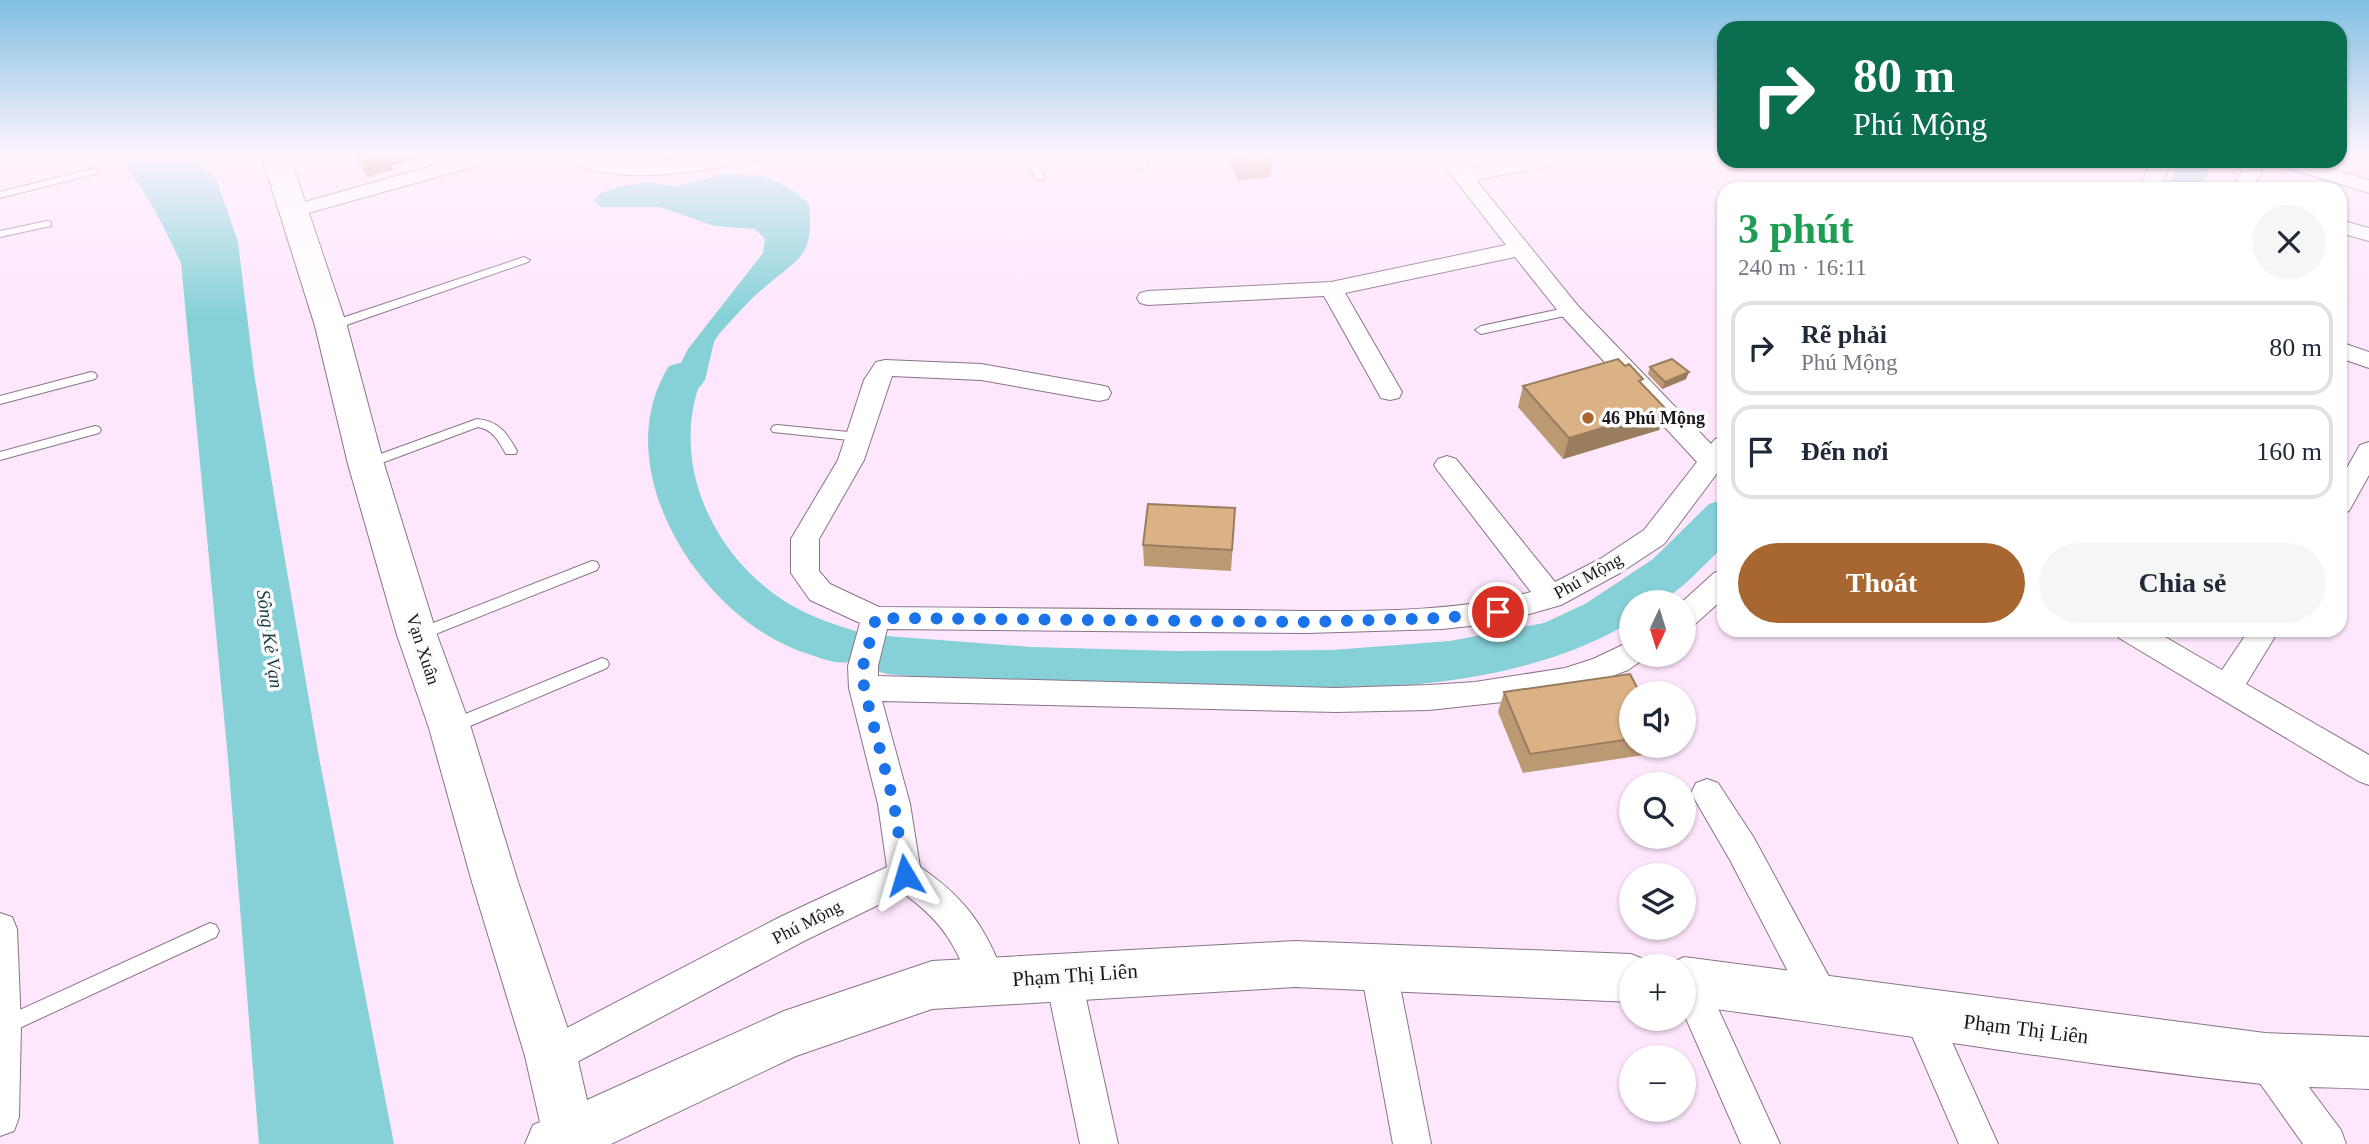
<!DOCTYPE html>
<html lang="vi">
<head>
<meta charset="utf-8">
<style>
	body { margin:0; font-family:"Times New Roman",serif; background:#f6f6f7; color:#1f2937; height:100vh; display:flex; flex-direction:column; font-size:26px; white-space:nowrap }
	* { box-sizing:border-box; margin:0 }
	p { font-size:23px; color:#747a83 }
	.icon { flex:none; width:38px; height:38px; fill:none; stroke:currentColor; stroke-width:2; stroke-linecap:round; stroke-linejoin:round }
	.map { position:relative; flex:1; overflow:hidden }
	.panel { position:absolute; left:1717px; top:182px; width:630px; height:455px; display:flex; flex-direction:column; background:#fff; border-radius:21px; box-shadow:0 2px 5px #0004 }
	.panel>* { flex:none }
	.guide { position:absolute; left:1717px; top:21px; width:630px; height:147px; border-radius:21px; box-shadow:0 2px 5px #0004; background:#0b6e4f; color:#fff; overflow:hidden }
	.needle { width:46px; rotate:184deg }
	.fabs { position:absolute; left:1619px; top:590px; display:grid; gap:14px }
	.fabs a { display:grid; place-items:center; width:77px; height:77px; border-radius:50%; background:#fff; box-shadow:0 2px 5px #0004; font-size:35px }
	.pin { position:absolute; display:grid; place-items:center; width:60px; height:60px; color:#fff; margin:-30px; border:4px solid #fff; border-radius:50%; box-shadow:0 2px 7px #0007 }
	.me { position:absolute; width:77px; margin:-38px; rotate:353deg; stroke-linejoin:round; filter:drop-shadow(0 0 5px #0008) }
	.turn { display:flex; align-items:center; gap:24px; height:147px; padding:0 21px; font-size:32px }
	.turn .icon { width:91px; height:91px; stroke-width:2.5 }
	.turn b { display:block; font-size:49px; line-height:60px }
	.round { display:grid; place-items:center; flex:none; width:74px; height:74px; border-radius:37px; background:#f6f6f7 }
	.overview { display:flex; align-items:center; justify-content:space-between; height:119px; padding:0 21px }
	h1 { font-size:42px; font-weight:700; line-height:52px; color:#1e9e55 }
	.cta { display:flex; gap:14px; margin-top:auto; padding:14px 21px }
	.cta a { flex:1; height:80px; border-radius:42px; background:#a86731; color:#fff; font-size:28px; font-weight:700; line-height:80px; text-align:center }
	.cta a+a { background:#f6f6f7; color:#1f2937 }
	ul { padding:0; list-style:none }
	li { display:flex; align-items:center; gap:21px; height:94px; margin:0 14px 10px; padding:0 7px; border:4px solid #e0e1e3; border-radius:21px }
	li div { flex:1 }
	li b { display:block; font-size:26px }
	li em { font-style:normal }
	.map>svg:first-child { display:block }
</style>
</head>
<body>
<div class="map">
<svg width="2369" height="1144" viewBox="0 0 2369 1144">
	<rect width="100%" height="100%" fill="#fee6fc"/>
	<path fill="#86d1d8" d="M 114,154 L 193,154 L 217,181 L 238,242 L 254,373 L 277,513 L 318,752 L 394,1144 L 259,1144 L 228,759 L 181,263 C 162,223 145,186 114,154 Z
		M 723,174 C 762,173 781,178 809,204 C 814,257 801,256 765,287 C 748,301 734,318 719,334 L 714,342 L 705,380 L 679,414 L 669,435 L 660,413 L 661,402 L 670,384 L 688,349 L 763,253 L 765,239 L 755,229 L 714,226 L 660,207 L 601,207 L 594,200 L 601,193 L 621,186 L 650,182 L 676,187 Z"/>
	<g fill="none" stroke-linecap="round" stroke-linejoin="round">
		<path fill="#86d1d8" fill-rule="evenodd" d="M 2178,161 L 2210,161 L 2207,176 L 2199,189 L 2165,189 L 2173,176 Z
			M 683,362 L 697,366 L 703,375 C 667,461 713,559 791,605 C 813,618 837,625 861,633 L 868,646 L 870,641 L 887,636 L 1031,647 L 1176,651 L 1332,650 L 1450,641 L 1544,623 L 1585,604 L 1653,559 L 1709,504 L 1724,499 L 1724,546 L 1685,584 L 1662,602 L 1631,602 L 1631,622 C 1517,690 1366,690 1237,691 C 1120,691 1004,685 887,674 L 870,669 L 863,655 L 861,659 C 839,667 827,660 805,653 C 702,619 604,469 669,366 Z"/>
		<defs>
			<path id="lane" d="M 1023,154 L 1033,154 L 1045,178 L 1044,180 L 1036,180 Z
				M 1132,154 L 1142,154 L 1148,167 L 1147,169 L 1139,169 Z
				M 95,168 L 100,171 L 99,173 L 0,198 L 0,192 Z
				M 47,221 L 51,222 L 51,226 L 0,237 L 0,231 Z
				M 524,257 L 530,260 L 528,262 L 335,329 L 331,330 L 325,326 L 327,323 Z
				M 1570,307 L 1574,308 L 1574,314 L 1481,334 L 1475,330 L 1481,326 Z
				M 91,372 L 95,373 L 97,376 L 95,379 L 0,404 L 0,396 Z
				M 477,419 C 499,421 507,433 517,451 L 516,454 L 506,454 C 499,442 494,430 478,427 L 371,467 L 361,467 L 360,464 L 361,461 Z
				M 777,425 L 859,433 L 865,437 L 859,441 L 773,432 L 771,429 L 773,426 Z
				M 95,426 L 99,427 L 101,430 L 99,433 L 0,460 L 0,452 Z
				M 592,561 L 597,562 L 599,566 L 597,570 L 423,639 L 413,639 L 411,635 L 413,631 Z
				M 602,658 L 607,660 L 609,664 L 607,668 L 456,732 L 451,733 L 446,732 L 443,727 L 446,722 Z
				M 210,923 L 216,925 L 219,931 L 216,937 L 11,1032 L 5,1035 L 0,1033 L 0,1019 Z"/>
			<path id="street" d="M 474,154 L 508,154 L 505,158 L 301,215 L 287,215 L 283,211 L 287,207 Z
				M 553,154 L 583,154 L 611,161 L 636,163 L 722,154 L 769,154 C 762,163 744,163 733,165 C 680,174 624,183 572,164 C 565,161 558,160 553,154 Z
				M 1435,154 L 1456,154 L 1468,169 L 1547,154 L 1592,154 L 1582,160 L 1476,180 L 1578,306 L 1711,444 L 1715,439 L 1724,436 L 1724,464 L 1664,544 L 1620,573 L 1561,605 L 1498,623 L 1442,629 L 1307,633 L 887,629 L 878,666 L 878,676 L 1336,688 L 1429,685 L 1475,682 L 1565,668 L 1593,659 L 1631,641 L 1631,654 L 1645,654 L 1641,661 L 1628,670 L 1578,689 L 1521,700 L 1429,710 L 1336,712 L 882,701 L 910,804 L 920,867 C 967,899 986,928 1006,981 L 1001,993 L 988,998 L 975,993 C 955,946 946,924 903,893 L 804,941 L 564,1069 L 551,1075 L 538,1069 L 532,1056 L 538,1043 L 780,917 L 887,867 L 878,804 L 849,688 L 848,666 L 860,623 L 810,600 L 791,573 L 791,539 L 838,460 L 864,380 L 876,362 L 885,360 L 981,364 L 1099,385 L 1108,387 L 1111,393 L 1108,399 L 1099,401 L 981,380 L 892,376 L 864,460 L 819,539 L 819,571 L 830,584 L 879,607 C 999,608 1120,609 1240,610 C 1331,611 1444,616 1531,592 L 1438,471 L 1434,465 L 1438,459 L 1447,456 L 1456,459 L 1555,582 L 1600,559 L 1644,530 L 1697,462 L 1562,316 L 1515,257 L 1345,293 L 1402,392 L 1399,398 L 1390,400 L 1381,398 L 1324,296 L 1148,305 L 1140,303 L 1137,298 L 1140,293 L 1148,291 L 1331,282 L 1506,245 Z
				M 2152,161 L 2172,161 L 2159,189 L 2139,189 Z
				M 2242,161 L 2262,161 L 2261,173 L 2252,189 L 2232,189 L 2241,173 Z
				M 2275,161 L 2306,161 L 2369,180 L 2369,193 L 2278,165 Z
				M 2340,220 L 2369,228 L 2369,241 L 2340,233 Z
				M 2340,342 L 2369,352 L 2369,368 L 2340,358 Z
				M 2369,442 L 2369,475 L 2349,511 L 2340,514 L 2340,480 L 2360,445 Z
				M 1724,570 L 1724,598 L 1694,625 L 1684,628 L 1682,602 L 1714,573 Z
				M 2114,630 L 2153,630 L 2222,670 L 2249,630 L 2279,630 L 2246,684 L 2369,755 L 2369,785 L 2358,781 L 2119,638 Z
				M 1707,779 L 1718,783 L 1754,838 L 1834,986 L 1839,998 L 1834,1010 L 1821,1016 L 1808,1010 L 1730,860 L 1691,793 L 1696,783 Z
				M 0,913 L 12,917 L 17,929 L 21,1026 L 19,1117 L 14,1131 L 0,1136 Z
				M 1378,949 L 1391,954 L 1396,966 L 1431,1144 L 1393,1144 L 1360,966 L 1365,954 Z
				M 1063,959 L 1076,964 L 1081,976 L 1118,1144 L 1080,1144 L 1045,976 L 1050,964 Z
				M 1687,964 L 1700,969 L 1780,1144 L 1741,1144 L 1684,1014 L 1681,966 Z
				M 1921,997 L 1934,1002 L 1998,1144 L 1959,1144 L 1903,1015 L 1908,1002 Z
				M 2265,1040 L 2278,1046 L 2341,1130 L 2346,1144 L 2303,1144 L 2252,1072 L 2246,1059 L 2252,1046 Z"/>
			<path id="secondary" d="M 261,154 L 289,154 L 347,326 L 384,464 L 437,635 L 471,728 L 518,882 L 577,1056 L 587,1100 L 784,1011 L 932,961 L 1295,941 L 1631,954 L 1648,961 L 1650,966 L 1631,966 L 1631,1002 L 1295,987 L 932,1009 L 796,1056 L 611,1144 L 525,1144 L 533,1125 L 540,1122 L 525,1056 L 472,882 L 429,728 L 397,635 L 348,464 L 315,326 Z
				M 1684,957 L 2265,1033 L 2369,1037 L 2369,1089 C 2334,1087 2298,1088 2263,1084 C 2069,1064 1877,1029 1684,1005 L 1684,966 L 1666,966 Z"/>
		</defs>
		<use href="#lane" stroke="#897487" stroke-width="2"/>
		<use href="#street" stroke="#897487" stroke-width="2"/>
		<use href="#secondary" stroke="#897487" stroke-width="2"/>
		<use href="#lane" fill="#fff" fill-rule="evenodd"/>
		<use href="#street" fill="#fff" fill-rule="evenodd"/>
		<use href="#secondary" fill="#fff" fill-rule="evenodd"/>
	</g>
	<path fill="#bb9973" d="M 662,154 L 693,154 L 663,158 Z
		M 1227,154 L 1271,154 L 1272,157 L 1271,177 L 1238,181 Z
		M 1650,367 L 1686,379 L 1662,389 L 1648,374 Z
		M 1642,384 L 1666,409 L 1659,430 L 1563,459 L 1518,407 L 1523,386 Z
		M 1234,529 L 1231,571 L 1144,566 L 1143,545 Z
		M 1504,692 L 1631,693 L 1631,746 L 1655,746 L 1651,754 L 1523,773 L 1498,712 Z"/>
	<path fill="#997d5e" d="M 381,154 L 434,154 L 392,166 L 393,170 L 367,177 L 358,160 Z
		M 1689,372 L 1686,379 L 1662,389 L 1665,382 Z
		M 1666,409 L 1659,430 L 1563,459 L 1569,438 Z"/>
	<path fill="#dab286" stroke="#997d5e" stroke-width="2" d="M 356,154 L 381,154 L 358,160 Z
		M 1236,154 L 1271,154 L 1272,157 L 1239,161 Z
		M 1618,359 L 1625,366 L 1629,364 L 1643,379 L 1639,381 L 1666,409 L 1569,438 L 1523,386 Z
		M 1672,359 L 1689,372 L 1665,382 L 1650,367 Z
		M 1148,504 L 1235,508 L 1232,550 L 1143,545 Z
		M 1630,674 L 1640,693 L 1631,693 L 1631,739 L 1530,754 L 1504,692 Z"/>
	<linearGradient id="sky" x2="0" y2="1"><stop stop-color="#81c0e2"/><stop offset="0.49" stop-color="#fff4fe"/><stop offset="1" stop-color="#fff4fe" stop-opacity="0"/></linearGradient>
	<rect width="2369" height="315" fill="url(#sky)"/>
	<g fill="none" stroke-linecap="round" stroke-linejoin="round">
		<path stroke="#1a73e8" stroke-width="12" stroke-dasharray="0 21.6" d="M 905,875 L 894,804 L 864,688 L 863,666 L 876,618 L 1307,622 L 1442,618 L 1498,612"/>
	</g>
	<circle fill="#a86731" stroke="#fcfcfc" stroke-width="2.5" cx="1588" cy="418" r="7"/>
	<g text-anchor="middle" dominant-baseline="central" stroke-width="7" stroke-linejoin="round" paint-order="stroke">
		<g font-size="18" font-weight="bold" fill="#1d151d" stroke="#fcfcfc" text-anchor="start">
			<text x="1602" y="418">46 Phú Mộng</text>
		</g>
		<g font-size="18" fill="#1d151d" stroke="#fcfcfc">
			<text transform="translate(1588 576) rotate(-29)">Phú Mộng</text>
			<text transform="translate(423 649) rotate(72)">Vạn Xuân</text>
			<text transform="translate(807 922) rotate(-27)">Phú Mộng</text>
		</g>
		<g font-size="19" font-style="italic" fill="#193d40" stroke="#fcfcfc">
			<text transform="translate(270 639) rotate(82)">Sông Kẻ Vạn</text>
		</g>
		<g font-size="21" fill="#1d151d" stroke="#fcfcfc">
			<text transform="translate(1075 975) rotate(-4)">Phạm Thị Liên</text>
			<text transform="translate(2026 1029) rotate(7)">Phạm Thị Liên</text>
		</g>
	</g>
</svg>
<div class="fabs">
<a><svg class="needle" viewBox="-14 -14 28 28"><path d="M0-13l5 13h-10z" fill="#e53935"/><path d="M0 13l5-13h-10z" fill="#747a83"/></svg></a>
<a><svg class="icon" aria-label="sound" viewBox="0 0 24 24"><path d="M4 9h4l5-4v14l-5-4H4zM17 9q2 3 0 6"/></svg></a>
<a><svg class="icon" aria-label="search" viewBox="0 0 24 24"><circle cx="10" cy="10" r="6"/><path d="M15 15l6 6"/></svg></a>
<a><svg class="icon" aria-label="layers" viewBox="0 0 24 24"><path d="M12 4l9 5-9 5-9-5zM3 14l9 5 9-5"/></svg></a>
<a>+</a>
<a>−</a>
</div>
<div class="pin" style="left:1498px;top:612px;background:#d93025"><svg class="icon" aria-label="arrive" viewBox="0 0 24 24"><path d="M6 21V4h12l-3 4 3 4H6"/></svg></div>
<svg class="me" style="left:905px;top:875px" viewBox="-20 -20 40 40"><path d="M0-17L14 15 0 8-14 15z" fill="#1a73e8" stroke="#fff" stroke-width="4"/></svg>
<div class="guide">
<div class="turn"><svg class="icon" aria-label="right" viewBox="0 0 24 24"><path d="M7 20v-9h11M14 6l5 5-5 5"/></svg><div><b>80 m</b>Phú Mộng</div></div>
</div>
<section class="panel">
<div class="overview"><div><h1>3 phút</h1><p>240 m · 16:11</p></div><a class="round"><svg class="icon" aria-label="close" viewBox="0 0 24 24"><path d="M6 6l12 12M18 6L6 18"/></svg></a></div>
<ul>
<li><svg class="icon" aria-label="right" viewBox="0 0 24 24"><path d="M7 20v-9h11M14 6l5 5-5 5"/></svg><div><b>Rẽ phải</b><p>Phú Mộng</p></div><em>80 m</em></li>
<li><svg class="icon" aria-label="arrive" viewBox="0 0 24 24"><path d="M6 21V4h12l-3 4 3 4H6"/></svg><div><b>Đến nơi</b></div><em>160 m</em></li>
</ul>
<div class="cta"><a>Thoát</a><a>Chia sẻ</a></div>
</section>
</div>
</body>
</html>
